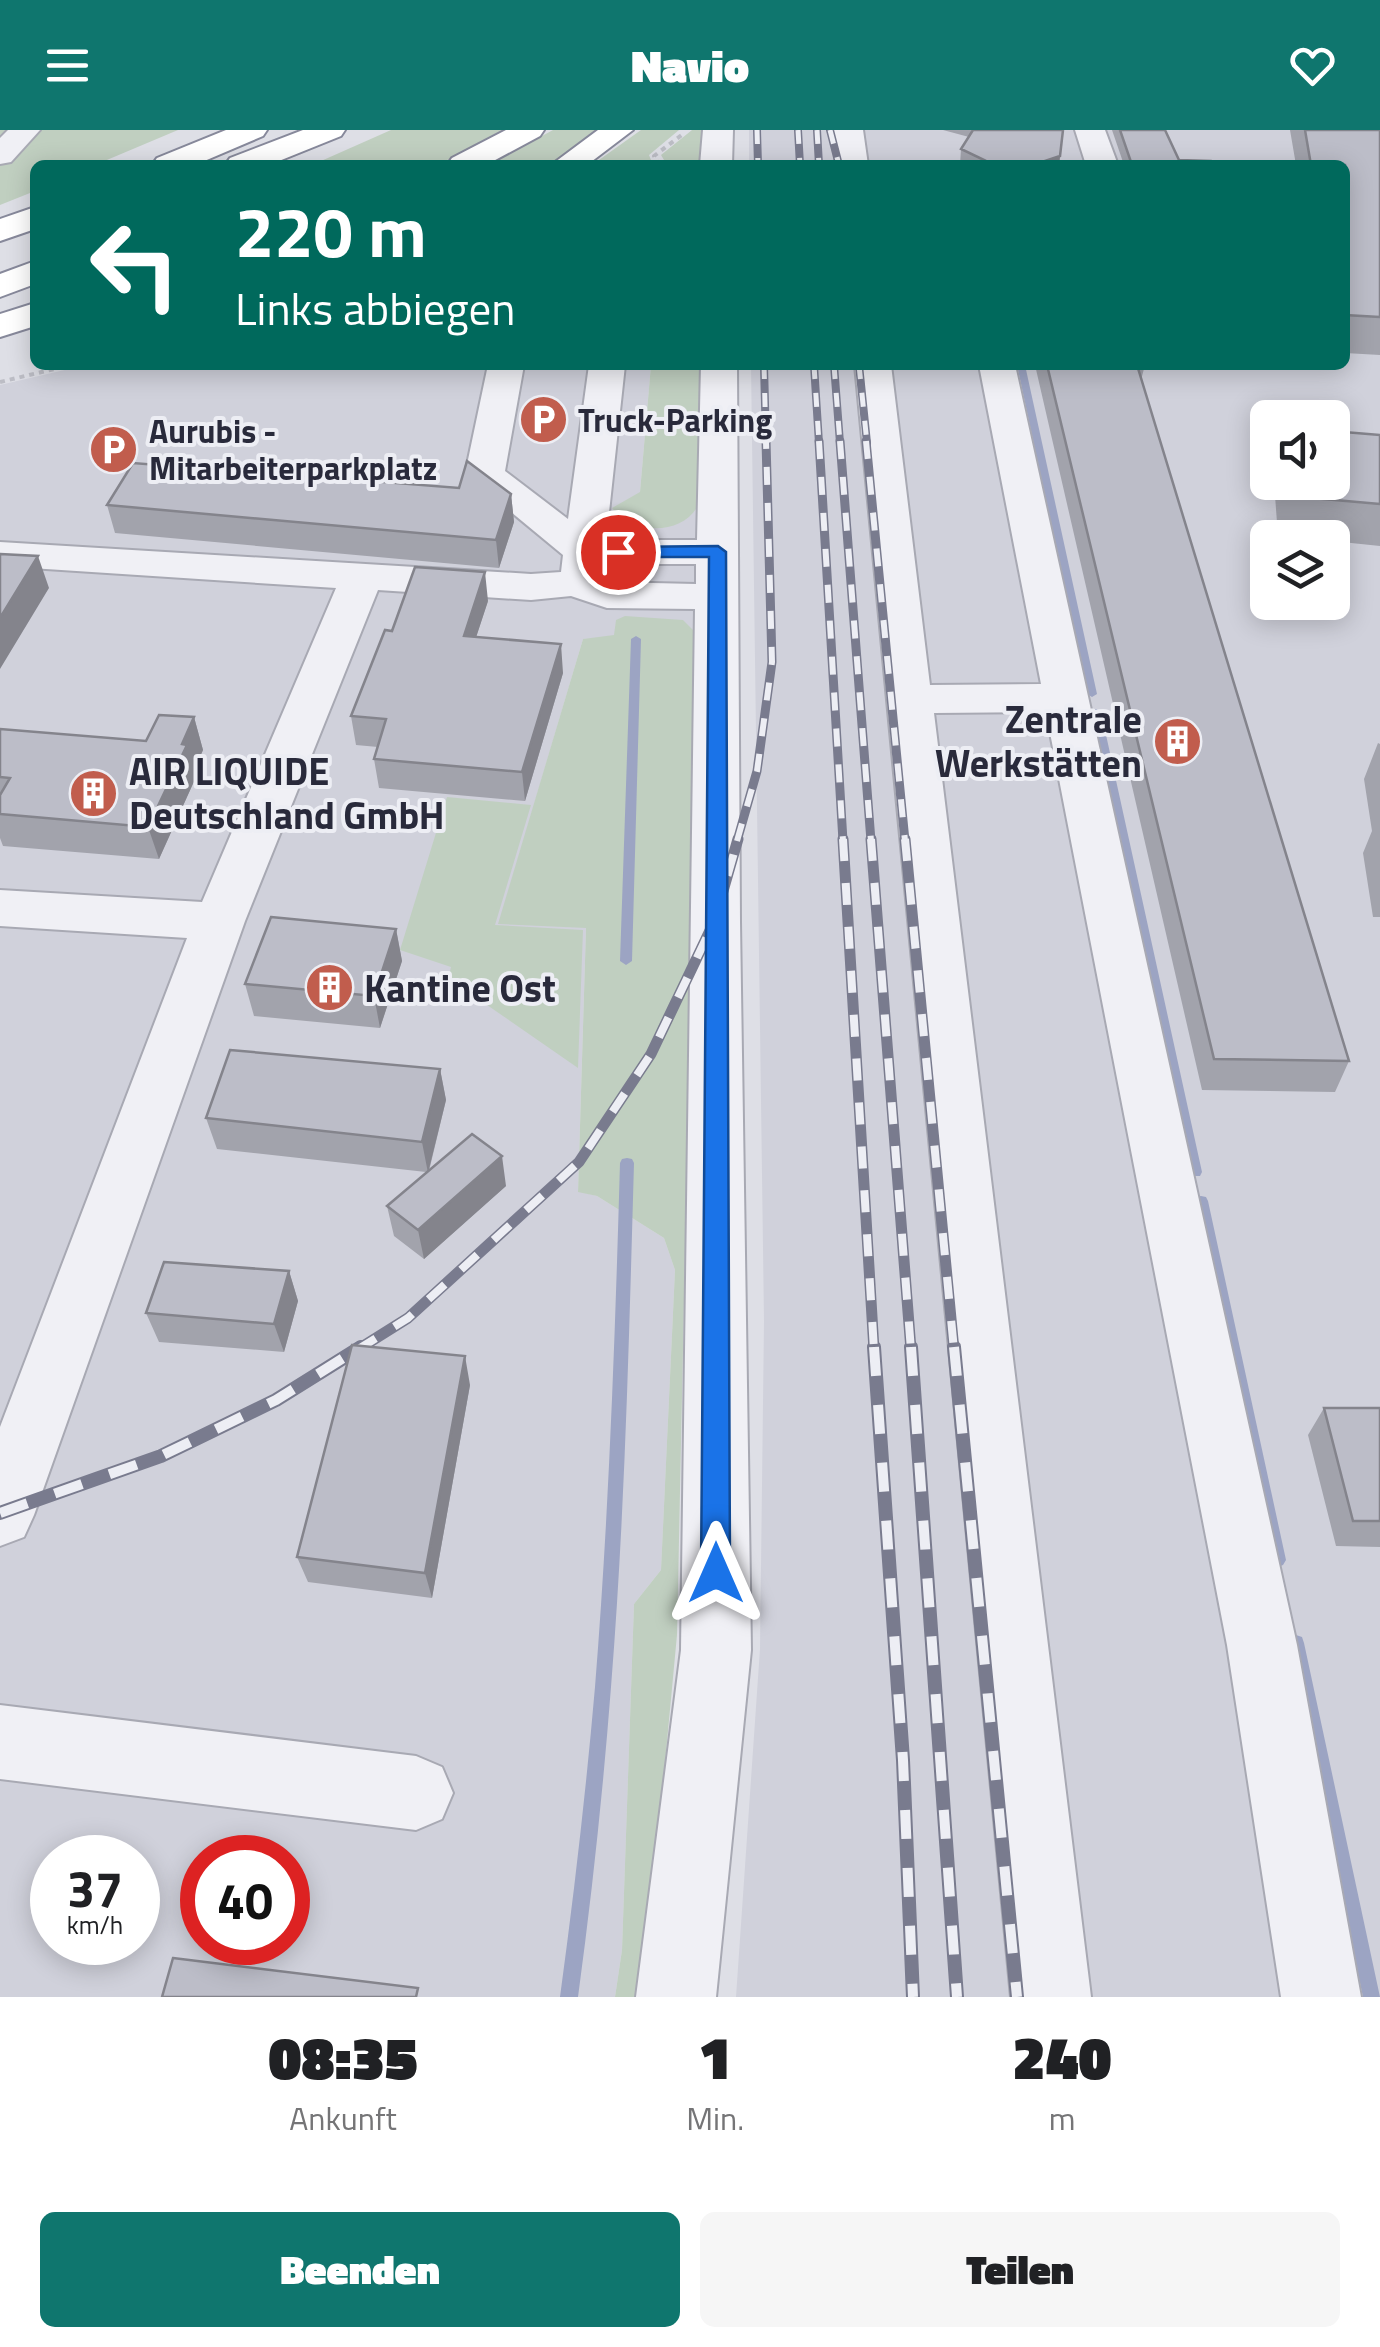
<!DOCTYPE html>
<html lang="de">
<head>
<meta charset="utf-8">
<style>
	body { margin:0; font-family:"Titillium Web",sans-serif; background:#f6f6f6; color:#202124; height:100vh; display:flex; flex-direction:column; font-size:38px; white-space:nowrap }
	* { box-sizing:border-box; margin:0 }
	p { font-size:32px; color:#757577 }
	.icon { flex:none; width:55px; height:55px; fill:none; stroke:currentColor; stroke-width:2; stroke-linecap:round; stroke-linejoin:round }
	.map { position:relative; height:1867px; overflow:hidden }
	.drawer { display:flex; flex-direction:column; background:#fff; flex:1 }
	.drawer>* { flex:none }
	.top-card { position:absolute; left:30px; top:30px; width:1320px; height:210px; border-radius:15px; box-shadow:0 5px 25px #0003; background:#00695c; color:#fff; overflow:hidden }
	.tools { position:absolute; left:1250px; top:270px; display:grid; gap:20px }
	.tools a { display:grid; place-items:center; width:100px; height:100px; border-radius:15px; background:#fff; box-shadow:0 5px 25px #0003; font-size:50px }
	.speed { position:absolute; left:30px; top:1705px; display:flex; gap:20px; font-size:50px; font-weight:700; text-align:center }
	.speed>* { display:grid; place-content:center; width:130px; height:130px; border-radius:50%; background:#fff; box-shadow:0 5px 25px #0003; line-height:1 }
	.speed small { font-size:25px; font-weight:400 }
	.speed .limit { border:15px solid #d22; background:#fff; color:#111 }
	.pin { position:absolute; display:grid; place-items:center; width:85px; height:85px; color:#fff; margin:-42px; border:5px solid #fff; border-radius:50%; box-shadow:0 2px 10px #0007 }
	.me { position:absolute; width:110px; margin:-55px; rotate:0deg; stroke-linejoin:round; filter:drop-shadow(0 0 8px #0008) }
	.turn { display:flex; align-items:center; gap:35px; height:210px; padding:0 40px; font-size:45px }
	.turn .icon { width:130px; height:130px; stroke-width:2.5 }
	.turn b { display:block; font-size:70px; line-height:85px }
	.eta { display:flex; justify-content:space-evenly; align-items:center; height:170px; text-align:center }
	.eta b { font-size:60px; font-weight:800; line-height:70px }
	.cta { display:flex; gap:20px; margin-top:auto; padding:20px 40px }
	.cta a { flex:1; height:115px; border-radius:15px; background:#0f766e; color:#fff; font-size:40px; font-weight:800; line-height:115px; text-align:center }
	.cta a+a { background:#f6f6f6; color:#202124 }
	header { display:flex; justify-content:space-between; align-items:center; height:130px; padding:0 40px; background:#0f766e; color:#fff; font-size:45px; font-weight:800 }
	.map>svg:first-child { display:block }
</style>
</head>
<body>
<header><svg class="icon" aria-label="menu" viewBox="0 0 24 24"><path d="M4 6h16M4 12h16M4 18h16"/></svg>Navio<svg class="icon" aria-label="heart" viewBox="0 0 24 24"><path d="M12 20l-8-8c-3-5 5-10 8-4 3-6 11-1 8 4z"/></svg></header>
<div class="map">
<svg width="1380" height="1867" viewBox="0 0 1380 1867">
	<rect width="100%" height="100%" fill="#dedfe6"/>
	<path fill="#d0d1db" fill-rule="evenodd" d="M 749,0 L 1380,0 L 1380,1867 L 736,1867 L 760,1519 L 764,1191 L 751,235 L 1345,235 L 1345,35 L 749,35 ZM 1268,288 L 1332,288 L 1332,352 L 1268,352 ZM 1268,408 L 1332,408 L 1332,472 L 1268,472 Z
		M 86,235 L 651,235 L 640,362 L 700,363 L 698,505 L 583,509 L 499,793 L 586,797 L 578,1061 L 597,1066 L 664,1108 L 675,1140 L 661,1440 L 634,1474 L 622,1820 L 615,1867 L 0,1867 L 0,255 ZM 52,1728 L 138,1728 L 138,1812 L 52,1812 ZM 202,1728 L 288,1728 L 288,1812 L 202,1812 Z"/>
	<path fill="#c0cfc0" d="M 0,0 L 178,0 L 95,35 L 35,35 L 35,61 L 0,75 Z
		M 391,0 L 502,0 L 438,35 L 312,35 Z
		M 553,0 L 596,0 L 553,35 L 489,35 Z
		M 641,0 L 679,0 L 649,25 L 653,35 L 592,35 Z
		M 692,0 L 703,0 L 703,35 L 667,35 L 661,25 Z
		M 651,235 L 702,235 L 700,372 C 685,406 634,406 612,378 L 640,362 Z
		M 625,486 L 683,490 L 698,505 L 677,1505 L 643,1867 L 615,1867 L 622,1820 L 634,1474 L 661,1440 L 675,1140 L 664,1108 L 597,1066 L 578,1062 L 586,798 L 498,794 L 583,509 L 614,505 L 616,490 Z
		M 447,667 L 531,675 L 495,795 L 583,800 L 578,938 L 477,868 L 445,863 L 451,837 L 400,820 Z"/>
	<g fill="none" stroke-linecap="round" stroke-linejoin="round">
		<path fill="#9ca4c3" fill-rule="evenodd" d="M 1017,235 L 1025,235 L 1097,564 L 1092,567 L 1087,564 Z
			M 636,506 L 641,509 L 632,831 L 626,835 L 620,831 L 631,509 Z
			M 1096,579 L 1101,582 L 1202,1042 L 1200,1046 L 1190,1046 L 1188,1042 L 1091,582 Z
			M 627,1028 L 632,1029 L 634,1033 C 629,1208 625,1383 611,1557 C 603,1661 592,1764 578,1867 L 560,1867 C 574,1764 586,1661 595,1557 C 609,1383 615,1208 620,1033 L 622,1029 Z
			M 1201,1066 L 1206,1067 L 1208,1071 L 1286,1430 L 1283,1435 L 1278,1437 L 1273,1435 L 1270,1430 L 1194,1071 L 1196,1067 Z
			M 1296,1505 L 1302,1507 L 1304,1513 L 1380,1867 L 1363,1867 L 1288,1513 L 1290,1507 Z"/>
		<defs>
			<path id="minor" d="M 8,0 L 40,0 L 11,32 L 0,34 L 0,8 Z
				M 703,0 L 733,0 L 732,35 L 700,35 Z
				M 833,0 L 863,0 L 868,35 L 836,35 Z
				M 1075,0 L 1105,0 L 1118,35 L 1086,35 Z
				M 488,235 L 524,235 L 505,341 L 568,389 L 589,235 L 625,235 L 606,410 L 697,410 L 701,235 L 737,235 L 740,792 L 751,1520 L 716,1867 L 636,1867 L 681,1520 L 695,479 L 607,478 L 571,466 L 531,470 L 378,460 L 245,791 L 34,1385 L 24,1407 L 0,1416 L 0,1297 L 187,808 L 0,796 L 0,760 L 202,772 L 336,458 L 0,436 L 0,412 L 531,444 L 561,442 L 563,425 L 465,344 ZM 604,434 L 696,434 L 696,454 L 609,452 L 602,449 Z
				M 855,235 L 891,235 L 930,555 L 1041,554 L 979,235 L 1015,235 L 1297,1515 L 1361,1867 L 1281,1867 L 1227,1515 L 1046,582 L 934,583 L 1091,1867 L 1011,1867 Z
				M 0,1575 L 416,1626 L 442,1637 L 453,1663 L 442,1689 L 416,1700 L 0,1649 Z"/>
			<path id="highway" d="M 226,0 L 267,0 L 263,6 L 195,35 L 152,35 L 157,28 Z
				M 303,0 L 345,0 L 341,6 L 269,35 L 225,35 L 230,28 Z
				M 506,0 L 544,0 L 540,6 L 486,35 L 447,35 L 452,28 Z
				M 598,0 L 633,0 L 587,35 L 551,35 Z
				M 35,77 L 35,99 L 0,111 L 0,89 Z
				M 35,131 L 35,154 L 0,167 L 0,144 Z
				M 35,173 L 35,196 L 0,207 L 0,184 Z"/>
		</defs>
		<use href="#minor" stroke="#a8a9b3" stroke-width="4"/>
		<use href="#highway" stroke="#87899b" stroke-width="4"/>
		<path stroke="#bcbdc5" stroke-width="4" stroke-dasharray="5 5" stroke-linecap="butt" d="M 660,35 L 654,26 L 683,4
			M 0,252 L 71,235"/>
		<use href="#minor" fill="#f0f0f5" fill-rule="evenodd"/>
		<use href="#highway" fill="#fff" fill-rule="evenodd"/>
		<defs>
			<path id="rail-far3" d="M 757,0 L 758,35
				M 798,0 L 800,35
				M 817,0 L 819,35
				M 830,0 L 839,35
				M 764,235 L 766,313
				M 814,235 L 819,313
				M 834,235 L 840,313
				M 859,235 L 867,313"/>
			<path id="rail-far2" d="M 819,311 L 843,711
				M 840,311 L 871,711
				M 866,311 L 905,711
				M 737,711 L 757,641 L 772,532 L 766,311"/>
			<path id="rail-far1" d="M 843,709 L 874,1220
				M 871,709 L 911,1220
				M 905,709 L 954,1220
				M 357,1220 L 408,1188 L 579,1032 L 651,924 L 714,792 L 738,709"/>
			<path id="rail" d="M 874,1217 L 903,1630 L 913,1867
				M 911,1217 L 957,1867
				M 954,1217 L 1017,1867
				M 0,1383 L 161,1326 L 276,1270 L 361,1217"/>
		</defs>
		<use href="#rail-far3" stroke="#797b8e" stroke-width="8"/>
		<use href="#rail-far2" stroke="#797b8e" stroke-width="9"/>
		<use href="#rail-far1" stroke="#797b8e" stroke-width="11"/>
		<use href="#rail" stroke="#797b8e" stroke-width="14"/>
		<use href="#rail-far3" stroke="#edeef4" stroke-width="5" stroke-dasharray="14" stroke-linecap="butt"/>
		<use href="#rail-far2" stroke="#edeef4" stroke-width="6" stroke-dasharray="18" stroke-linecap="butt"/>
		<use href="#rail-far1" stroke="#edeef4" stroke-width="8" stroke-dasharray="22" stroke-linecap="butt"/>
		<use href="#rail" stroke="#edeef4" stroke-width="10" stroke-dasharray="29" stroke-linecap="butt"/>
	</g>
	<path fill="#a2a3ac" d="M 943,0 L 1063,0 L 1059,35 L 960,35 L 961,19 L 969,7 Z
		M 1112,0 L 1165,0 L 1179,30 L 1213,35 L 1124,35 Z
		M 1290,0 L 1380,0 L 1380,225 L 1345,223 L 1345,35 L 1296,35 Z
		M 1035,235 L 1145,235 L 1141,250 L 1349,931 L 1335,962 L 1202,960 Z
		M 1380,305 L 1380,416 L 1332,411 L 1332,408 L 1278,406 L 1274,352 L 1332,352 Z
		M 259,343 L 511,364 L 514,392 L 499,438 L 115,403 L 107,375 Z
		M 488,471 L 476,507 L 563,543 L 525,671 L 379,658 L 374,629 L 378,617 L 356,615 L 351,586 Z
		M 194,587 L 203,620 L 194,640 L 196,647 L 159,729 L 3,716 L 0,708 L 0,599 L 146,611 Z
		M 1378,613 L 1380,614 L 1380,787 L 1373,787 L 1363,723 L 1372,701 L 1364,649 Z
		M 396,799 L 402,831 L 380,898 L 254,886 L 245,854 Z
		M 440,939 L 446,970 L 429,1041 L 506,1056 L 424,1129 L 394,1106 L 387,1076 L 426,1042 L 217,1019 L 206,988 Z
		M 289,1141 L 298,1171 L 284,1222 L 159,1212 L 146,1183 Z
		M 470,1255 L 432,1468 L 308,1452 L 297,1427 Z
		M 1324,1278 L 1380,1278 L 1380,1417 L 1336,1416 L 1308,1305 Z"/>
	<path fill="#84848c" d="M 1060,26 L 1059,35 L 1033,35 Z
		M 511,364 L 514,392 L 499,438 L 496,410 Z
		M 38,426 L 49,458 L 0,539 L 0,488 Z
		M 485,442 L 488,471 L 467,535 L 464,506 Z
		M 561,514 L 563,543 L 525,671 L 522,642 Z
		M 194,587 L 203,620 L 194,640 L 196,647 L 159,729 L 148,697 L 182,614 Z
		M 396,799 L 402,831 L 380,898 L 374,866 Z
		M 440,939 L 446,970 L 428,1043 L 422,1012 Z
		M 502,1026 L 506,1056 L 424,1129 L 418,1100 Z
		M 289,1141 L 298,1171 L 284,1222 L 274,1194 Z
		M 465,1226 L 470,1255 L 432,1468 L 425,1443 Z"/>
	<path fill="#bcbdc8" stroke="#84848c" stroke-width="2.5" d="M 973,0 L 1063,0 L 1060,26 L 1033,35 L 986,31 L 961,19 Z
		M 1120,0 L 1165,0 L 1179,30 L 1211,31 L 1213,35 L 1132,35 Z
		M 1305,0 L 1380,0 L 1380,187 L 1345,185 L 1345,35 L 1311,35 Z
		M 1047,235 L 1137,235 L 1349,931 L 1214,929 Z
		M 1332,301 L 1380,305 L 1380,374 L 1290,366 L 1289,352 L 1332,352 Z
		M 467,331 L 511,364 L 496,410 L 107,375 L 133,333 L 259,343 L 263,337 L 308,340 L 306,346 L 459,358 Z
		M 0,424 L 38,426 L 0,488 Z
		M 415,437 L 485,442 L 464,506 L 561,514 L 522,642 L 374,629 L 386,589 L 351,586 L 385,500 L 392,501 Z
		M 159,585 L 194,587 L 182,614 L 187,615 L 148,697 L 0,684 L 0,665 L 10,648 L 0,647 L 0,599 L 146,611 Z
		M 271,787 L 396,799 L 374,866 L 245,854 Z
		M 230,920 L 440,939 L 422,1012 L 206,988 Z
		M 472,1004 L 502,1026 L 418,1100 L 387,1076 Z
		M 164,1132 L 289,1141 L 274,1194 L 146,1183 Z
		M 352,1215 L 465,1226 L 425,1443 L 297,1427 Z
		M 1324,1278 L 1380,1278 L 1380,1391 L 1353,1391 Z
		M 173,1828 L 418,1858 L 416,1867 L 162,1867 Z"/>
	<path fill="#1a73e8" stroke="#114b97" stroke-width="2.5" d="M 718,416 L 726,422 L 730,1443 L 726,1453 L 716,1457 L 705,1453 L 701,1443 L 709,427 L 618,427 L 610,422 L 618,417 Z"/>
	<defs>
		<symbol id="parking-disc" viewBox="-11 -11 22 22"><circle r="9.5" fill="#c15d4d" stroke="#edeef4"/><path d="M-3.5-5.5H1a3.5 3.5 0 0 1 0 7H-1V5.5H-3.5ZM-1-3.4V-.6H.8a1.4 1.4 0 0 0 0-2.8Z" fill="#fff"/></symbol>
		<symbol id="building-disc" viewBox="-11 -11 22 22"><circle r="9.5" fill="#c15d4d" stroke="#edeef4"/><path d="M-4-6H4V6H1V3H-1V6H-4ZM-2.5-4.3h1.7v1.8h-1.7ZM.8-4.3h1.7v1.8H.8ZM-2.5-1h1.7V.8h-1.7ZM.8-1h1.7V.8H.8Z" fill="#fff"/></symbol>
	</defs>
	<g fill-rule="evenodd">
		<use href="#parking-disc" x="516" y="262" width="55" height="55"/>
		<use href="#parking-disc" x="86" y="292" width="55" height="55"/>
		<use href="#building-disc" x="1150" y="584" width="55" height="55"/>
		<use href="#building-disc" x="66" y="636" width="55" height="55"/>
		<use href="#building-disc" x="302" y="830" width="55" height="55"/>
	</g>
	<g text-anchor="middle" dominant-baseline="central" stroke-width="8" stroke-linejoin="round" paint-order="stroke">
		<g font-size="32" font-weight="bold" fill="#292a3b" stroke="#edeef4" text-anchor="start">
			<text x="578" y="290">Truck-Parking</text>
			<text x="149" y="301">Aurubis -<tspan x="149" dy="37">Mitarbeiterparkplatz</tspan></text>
		</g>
		<g font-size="38" font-weight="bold" fill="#292a3b" stroke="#edeef4" text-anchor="start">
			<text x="1142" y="589" text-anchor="end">Zentrale<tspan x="1142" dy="44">Werkstätten</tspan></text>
			<text x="129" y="641">AIR LIQUIDE<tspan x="129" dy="44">Deutschland GmbH</tspan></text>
			<text x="364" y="858">Kantine Ost</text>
		</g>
	</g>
</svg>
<div class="tools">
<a><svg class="icon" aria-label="sound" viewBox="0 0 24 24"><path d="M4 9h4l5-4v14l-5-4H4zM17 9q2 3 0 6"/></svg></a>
<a><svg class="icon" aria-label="layers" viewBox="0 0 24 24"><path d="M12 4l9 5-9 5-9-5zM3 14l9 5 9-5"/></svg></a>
</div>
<div class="speed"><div>37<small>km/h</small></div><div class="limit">40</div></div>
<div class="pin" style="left:618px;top:422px;background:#d93025"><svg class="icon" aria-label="arrive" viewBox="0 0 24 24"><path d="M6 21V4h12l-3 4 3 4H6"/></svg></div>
<svg class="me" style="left:716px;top:1443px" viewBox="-20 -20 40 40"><path d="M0-17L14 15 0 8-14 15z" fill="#1a73e8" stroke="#fff" stroke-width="4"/></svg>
<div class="top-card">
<div class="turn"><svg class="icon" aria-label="left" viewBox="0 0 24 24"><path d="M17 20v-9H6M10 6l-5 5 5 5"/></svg><div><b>220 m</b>Links abbiegen</div></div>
</div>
</div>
<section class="drawer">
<div class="eta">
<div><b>08:35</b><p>Ankunft</p></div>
<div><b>1</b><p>Min.</p></div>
<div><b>240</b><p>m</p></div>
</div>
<div class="cta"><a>Beenden</a><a>Teilen</a></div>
</section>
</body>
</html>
